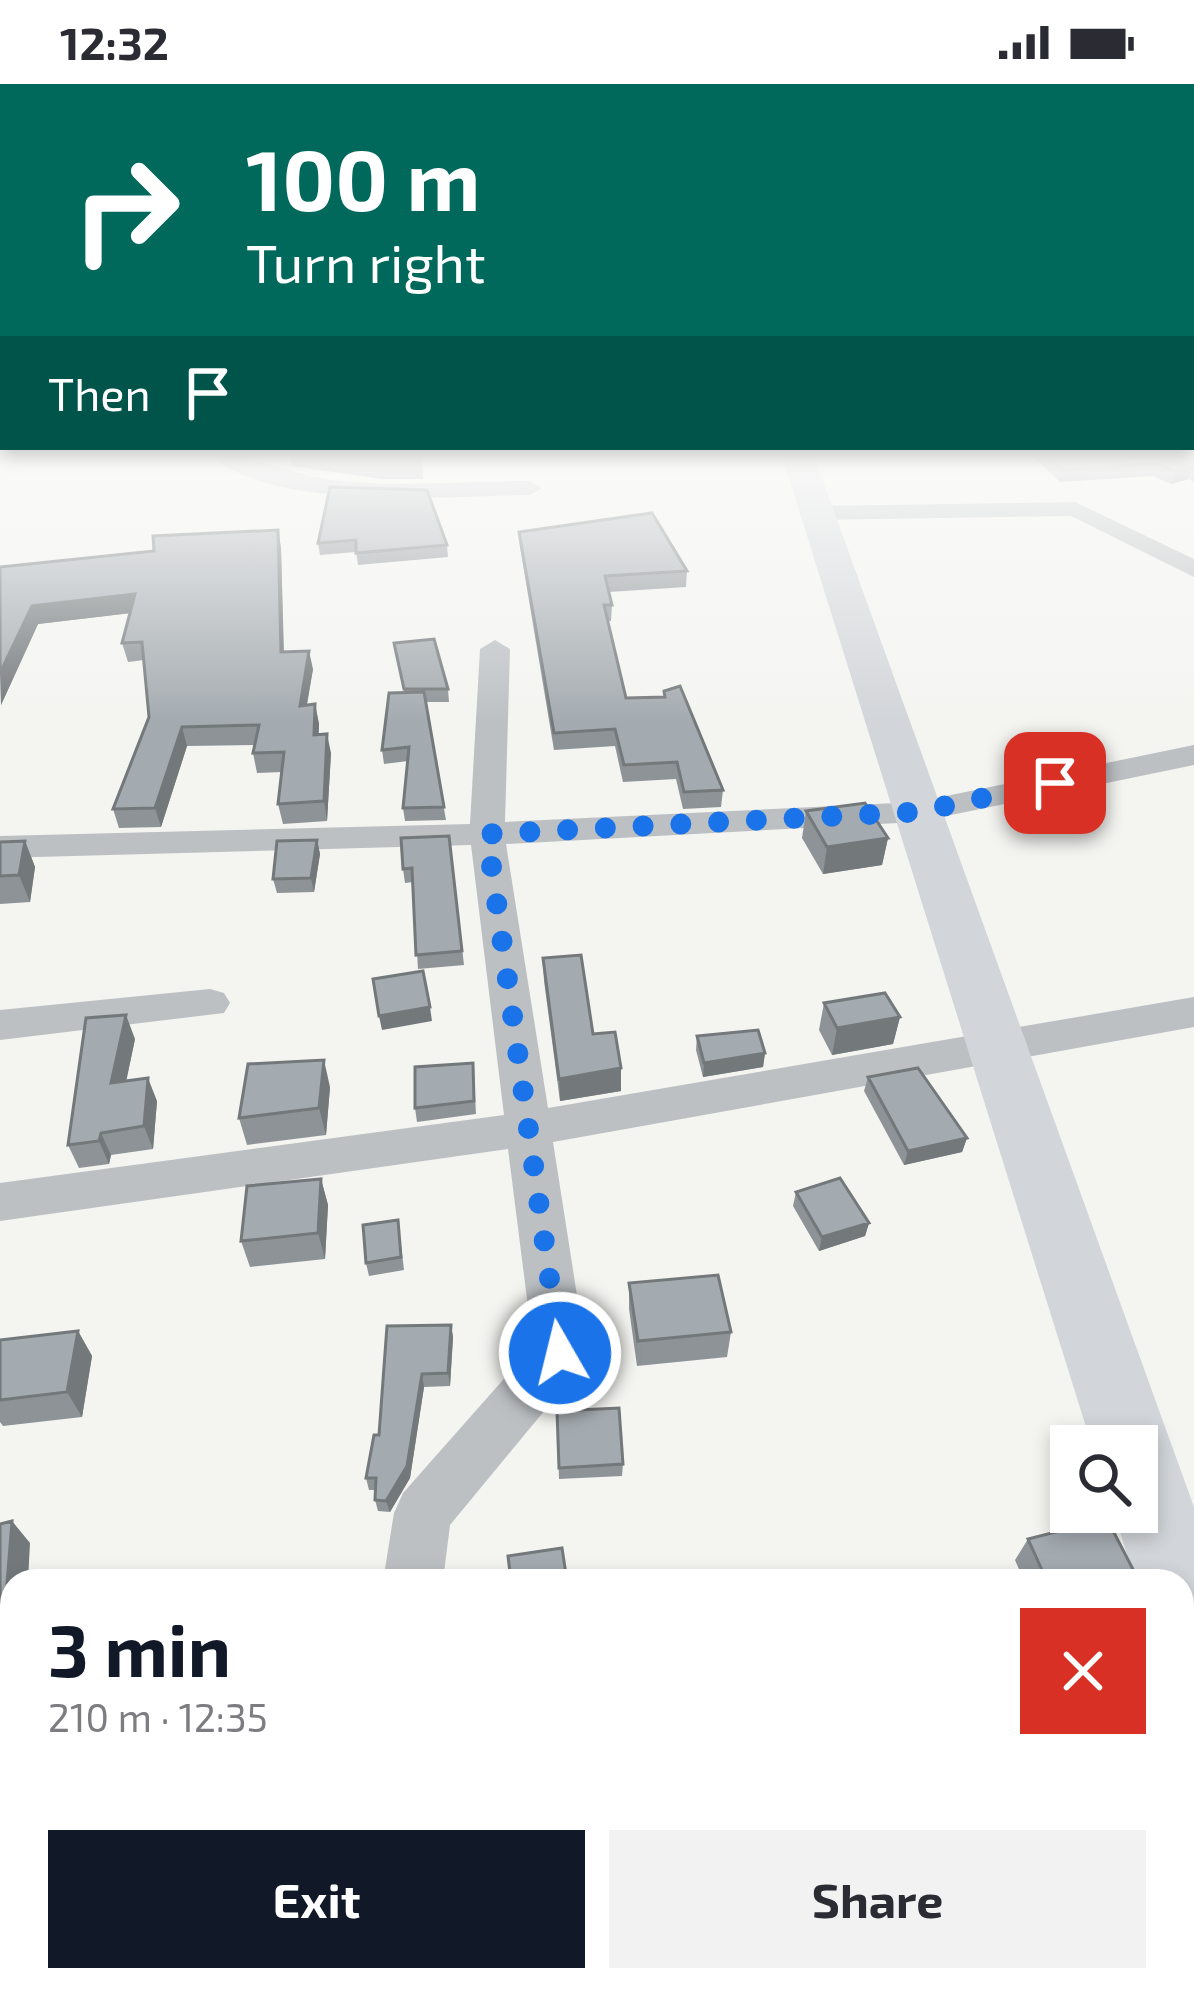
<!DOCTYPE html>
<html lang="en">
<head>
<meta charset="utf-8">
<style>
	body { margin:0; font-family:"Exo 2",sans-serif; background:#f2f2f3; color:#2b2b33; height:100vh; display:flex; flex-direction:column; font-size:45px; white-space:nowrap }
	* { box-sizing:border-box; margin:0 }
	p { font-size:39px; color:#7c7c81 }
	.icon { flex:none; width:66px; height:66px; fill:none; stroke:currentColor; stroke-width:2; stroke-linecap:round; stroke-linejoin:round }
	.map { position:relative; flex:1; overflow:hidden }
	.drawer { position:absolute; left:0px; top:1485px; width:1194px; height:423px; display:flex; flex-direction:column; background:#fff; border-radius:36px 36px 0 0; box-shadow:0 6px 18px #0003 }
	.drawer>* { flex:none }
	.top-card { position:absolute; left:0px; top:0px; width:1194px; height:366px; box-shadow:0 6px 18px #0003; background:#00695c; color:#fff; overflow:hidden }
	.controls { position:absolute; left:1050px; top:1341px; display:grid; gap:24px }
	.controls a { display:grid; place-items:center; width:108px; height:108px; border-radius:0px; background:#fff; box-shadow:0 6px 18px #0003; font-size:60px }
	.pin { position:absolute; display:grid; place-items:center; width:102px; height:102px; color:#fff; margin:-51px; border-radius:24px; box-shadow:0 6px 18px #0006 }
	.me { position:absolute; width:132px; margin:-66px; rotate:352deg; stroke-linejoin:round; filter:drop-shadow(0 0 9px #0008) }
	.turn { display:flex; align-items:center; gap:42px; height:252px; padding:0 48px; font-size:54px }
	.turn .icon { width:156px; height:156px; stroke-width:2.5 }
	.turn b { display:block; font-size:84px; line-height:102px }
	.then { display:flex; align-items:center; height:114px; padding:0 48px; background:#0003; gap:24px; font-size:45px }
	.round { display:grid; place-items:center; flex:none; width:126px; height:126px; border-radius:0px; background:#f2f2f3 }
	.summary { display:flex; align-items:center; justify-content:space-between; height:204px; padding:0 48px }
	h1 { font-size:72px; font-weight:700; line-height:90px; color:#111827 }
	.primary-button { display:flex; gap:24px; margin-top:auto; padding:24px 48px }
	.primary-button a { flex:1; height:138px; border-radius:0px; background:#111827; color:#fff; font-size:48px; font-weight:700; line-height:138px; text-align:center }
	.primary-button a+a { background:#f2f2f3; color:#2b2b33 }
	.status { display:flex; justify-content:space-between; align-items:center; height:84px; padding:0 60px; background:#fff; direction:ltr }
	.status svg { height:33px; fill:currentColor }
	.map>svg:first-child { display:block }
</style>
</head>
<body>
<div class="status"><b>12:32</b><svg viewBox="0 0 49 12"><path d="M0 12V9h3v3zM5 12V6h3v6zM10 12V3h3v9zM15 12V0h3v12zM26 1h20v11H26zM47 4h2v5h-2z"/></svg></div>
<div class="map">
<svg width="1194" height="1907" viewBox="0 0 1194 1907">
	<rect width="100%" height="100%" fill="#f4f4f1"/>
	<g fill="none" stroke-linecap="round" stroke-linejoin="round">
		<path fill="#bcc0c3" fill-rule="evenodd" d="M 214,372 C 255,372 291,390 332,396 C 398,404 465,397 530,397 L 542,404 L 530,411 C 455,412 268,427 214,372 Z
			M 1075,418 L 1194,475 L 1194,493 L 1071,432 L 815,436 L 803,429 L 815,422 Z
			M 495,556 L 510,565 L 505,738 L 917,718 L 1194,661 L 1194,681 L 917,738 L 506,760 L 548,1024 L 1194,913 L 1194,943 L 553,1058 L 586,1269 L 578,1286 L 450,1441 L 443,1497 L 383,1497 L 394,1429 L 403,1409 L 533,1262 L 508,1065 L 0,1137 L 0,1099 L 504,1031 L 471,761 L 0,774 L 0,752 L 470,740 L 480,565 Z
			M 210,905 L 224,909 L 230,919 L 224,929 L 0,956 L 0,926 Z
			M 1194,1526 L 1194,1588 L 1182,1592 L 1182,1530 Z
			M 299,1896 L 385,1896 L 381,1907 L 294,1907 Z"/>
		<path fill="#d2d5d9" fill-rule="evenodd" d="M 782,372 L 814,372 L 1194,1423 L 1194,1533 L 1182,1538 L 1182,1497 L 1135,1497 L 1114,1428 L 1137,1428 L 1137,1362 L 1092,1362 Z"/>
	</g>
	<path fill="#8d9397" d="M 290,372 L 421,372 L 423,395 L 382,395 L 292,382 Z
		M 1033,372 L 1194,372 L 1194,398 L 1189,395 L 1171,400 L 1153,392 L 1060,398 Z
		M 330,403 L 447,461 L 448,473 L 358,481 L 356,468 L 320,471 L 318,459 Z
		M 278,446 L 281,464 L 284,568 L 313,585 L 307,621 L 315,620 L 319,640 L 318,651 L 331,669 L 327,737 L 283,740 L 278,720 L 282,688 L 257,689 L 253,669 L 255,661 L 187,662 L 161,743 L 119,744 L 113,725 L 149,633 L 144,576 L 128,578 L 122,559 L 130,529 L 38,540 L 1,621 L 0,483 L 154,467 Z
		M 519,448 L 687,487 L 686,503 L 609,508 L 612,521 L 611,537 L 608,537 L 626,614 L 664,613 L 664,607 L 723,706 L 721,723 L 683,725 L 676,695 L 623,698 L 615,662 L 554,666 L 520,463 Z
		M 394,559 L 448,605 L 449,618 L 425,618 L 446,736 L 405,737 L 403,724 L 408,677 L 384,680 L 382,666 L 404,608 Z
		M 806,727 L 888,754 L 882,781 L 823,790 L 802,754 Z
		M 449,752 L 464,881 L 418,885 L 413,798 L 405,799 L 403,785 Z
		M 317,756 L 320,770 L 314,808 L 277,809 L 273,795 Z
		M 25,757 L 35,783 L 30,818 L 0,820 L 0,758 Z
		M 543,874 L 593,950 L 621,1007 L 560,1017 L 544,897 Z
		M 824,919 L 900,933 L 893,960 L 832,971 L 819,946 Z
		M 697,952 L 765,969 L 763,983 L 703,993 L 696,966 Z
		M 135,955 L 126,997 L 157,1017 L 153,1065 L 111,1071 L 109,1080 L 79,1084 L 68,1061 Z
		M 474,992 L 476,1030 L 417,1038 L 415,1024 Z
		M 868,993 L 967,1054 L 962,1068 L 904,1081 L 864,1007 Z
		M 330,1003 L 326,1051 L 247,1061 L 239,1034 Z
		M 321,1095 L 328,1121 L 325,1175 L 250,1183 L 241,1157 Z
		M 796,1108 L 869,1139 L 865,1152 L 819,1167 L 793,1122 Z
		M 398,1136 L 404,1186 L 369,1192 L 366,1179 Z
		M 629,1199 L 731,1248 L 727,1273 L 637,1282 L 629,1225 Z
		M 451,1241 L 453,1253 L 450,1302 L 424,1303 L 410,1394 L 390,1428 L 378,1427 L 375,1416 L 375,1406 L 369,1406 L 366,1394 L 379,1351 Z
		M 78,1247 L 92,1272 L 82,1333 L 3,1342 L 0,1338 L 0,1256 Z
		M 557,1327 L 623,1380 L 622,1392 L 559,1395 Z
		M 1028,1455 L 1139,1497 L 1024,1497 L 1015,1476 Z
		M 1182,1865 L 1194,1907 L 1167,1907 L 1164,1896 L 1182,1896 Z"/>
	<path fill="#73787b" d="M 1193,382 L 1189,395 L 1171,400 L 1176,388 Z
		M 278,446 L 281,464 L 284,586 L 281,568 Z
		M 135,510 L 140,528 L 38,540 L 1,621 L 0,589 L 32,522 Z
		M 309,567 L 313,585 L 303,641 L 300,622 Z
		M 315,620 L 319,640 L 318,671 L 314,651 Z
		M 182,643 L 187,662 L 161,743 L 155,724 Z
		M 327,650 L 331,669 L 327,737 L 324,717 Z
		M 888,754 L 882,781 L 823,790 L 827,763 Z
		M 317,756 L 320,770 L 314,808 L 311,794 Z
		M 25,757 L 35,783 L 30,818 L 19,791 Z
		M 430,923 L 432,937 L 382,946 L 379,932 Z
		M 126,931 L 135,955 L 121,1022 L 111,999 Z
		M 900,933 L 893,960 L 832,971 L 837,944 Z
		M 765,969 L 763,983 L 703,993 L 704,979 Z
		M 324,976 L 330,1003 L 326,1051 L 319,1024 Z
		M 621,984 L 621,1007 L 560,1017 L 559,995 Z
		M 148,994 L 157,1017 L 153,1065 L 144,1042 Z
		M 101,1049 L 111,1071 L 109,1080 L 99,1057 Z
		M 967,1054 L 962,1068 L 904,1081 L 908,1067 Z
		M 321,1095 L 328,1121 L 325,1175 L 318,1149 Z
		M 869,1139 L 865,1152 L 819,1167 L 822,1153 Z
		M 451,1241 L 453,1253 L 450,1302 L 448,1289 Z
		M 78,1247 L 92,1272 L 82,1333 L 67,1308 Z
		M 422,1290 L 424,1303 L 410,1394 L 390,1428 L 386,1417 Z
		M 12,1437 L 30,1459 L 28,1497 L 12,1497 L 12,1636 L 6,1664 L 0,1659 L 0,1579 Z"/>
	<path fill="#a4abb0" stroke="#73787b" stroke-width="3" d="M 369,372 L 421,372 L 421,373 L 379,373 Z
		M 1049,372 L 1194,372 L 1194,383 L 1176,388 L 1157,379 L 1063,386 Z
		M 330,403 L 427,406 L 447,461 L 356,469 L 356,456 L 318,459 Z
		M 652,429 L 687,487 L 605,492 L 612,521 L 604,521 L 626,614 L 665,613 L 664,607 L 680,602 L 723,706 L 684,708 L 677,678 L 624,681 L 615,645 L 554,649 L 519,448 Z
		M 278,446 L 281,568 L 309,567 L 300,622 L 315,620 L 314,651 L 327,650 L 324,717 L 278,720 L 284,668 L 253,669 L 259,641 L 182,643 L 155,724 L 113,725 L 149,633 L 142,558 L 122,559 L 135,510 L 32,522 L 0,589 L 0,483 L 154,467 L 153,452 Z
		M 434,555 L 448,605 L 404,605 L 394,559 Z
		M 424,608 L 444,723 L 403,724 L 409,663 L 382,666 L 389,609 Z
		M 865,719 L 888,754 L 827,763 L 806,727 Z
		M 449,752 L 462,867 L 416,871 L 412,784 L 403,785 L 401,754 Z
		M 317,756 L 311,794 L 273,795 L 277,757 Z
		M 25,757 L 19,791 L 0,792 L 0,758 Z
		M 581,871 L 593,950 L 615,948 L 621,984 L 559,995 L 543,874 Z
		M 423,887 L 430,923 L 379,932 L 373,895 Z
		M 885,909 L 900,933 L 837,944 L 824,919 Z
		M 126,931 L 111,999 L 148,994 L 144,1042 L 101,1049 L 99,1057 L 68,1061 L 86,934 Z
		M 758,946 L 765,969 L 704,979 L 697,952 Z
		M 324,976 L 319,1024 L 239,1034 L 248,980 Z
		M 473,979 L 474,1017 L 415,1024 L 415,983 Z
		M 918,984 L 967,1054 L 908,1067 L 868,993 Z
		M 840,1094 L 869,1139 L 822,1153 L 796,1108 Z
		M 321,1095 L 318,1149 L 241,1157 L 247,1102 Z
		M 398,1136 L 401,1173 L 366,1179 L 363,1141 Z
		M 718,1191 L 731,1248 L 638,1257 L 629,1199 Z
		M 451,1241 L 448,1289 L 422,1290 L 407,1382 L 386,1417 L 375,1416 L 376,1394 L 366,1394 L 374,1351 L 379,1351 L 387,1242 Z
		M 78,1247 L 67,1308 L 0,1316 L 0,1256 Z
		M 619,1324 L 623,1380 L 559,1384 L 557,1327 Z
		M 1107,1435 L 1139,1497 L 1047,1497 L 1028,1455 Z
		M 12,1437 L 1,1575 L 0,1579 L 0,1440 Z
		M 562,1464 L 567,1497 L 511,1497 L 508,1472 Z
		M 860,1490 L 863,1497 L 831,1497 Z
		M 1194,1864 L 1194,1907 L 1190,1907 L 1182,1879 L 1182,1865 Z
		M 459,1896 L 552,1896 L 553,1907 L 459,1907 Z
		M 642,1896 L 757,1896 L 759,1907 L 643,1907 Z"/>
	<linearGradient id="sky" x2="0" y2="1"><stop stop-color="#94b9da"/><stop offset="0.58" stop-color="#fafaf9"/><stop offset="1" stop-color="#fafaf9" stop-opacity="0"/></linearGradient>
	<rect width="1194" height="639" fill="url(#sky)"/>
	<g fill="none" stroke-linecap="round" stroke-linejoin="round">
		<path stroke="#1a73e8" stroke-width="21" stroke-dasharray="0 37.8" d="M 560,1269 L 487,750 L 916,728 L 1055,699"/>
	</g>
</svg>
<div class="controls">
<a><svg class="icon" aria-label="search" viewBox="0 0 24 24"><circle cx="10" cy="10" r="6"/><path d="M15 15l6 6"/></svg></a>
</div>
<div class="pin" style="left:1055px;top:699px;background:#d93025"><svg class="icon" aria-label="arrive" viewBox="0 0 24 24"><path d="M6 21V4h12l-3 4 3 4H6"/></svg></div>
<svg class="me" style="left:560px;top:1269px" viewBox="-20 -20 40 40"><circle r="17" fill="#1a73e8" stroke="#fff" stroke-width="3"/><path d="M0-11L8 9 0 5-8 9z" fill="#fff"/></svg>
<div class="top-card">
<div class="turn"><svg class="icon" aria-label="right" viewBox="0 0 24 24"><path d="M7 20v-9h11M14 6l5 5-5 5"/></svg><div><b>100 m</b>Turn right</div></div>
<div class="then">Then<svg class="icon" aria-label="arrive" viewBox="0 0 24 24"><path d="M6 21V4h12l-3 4 3 4H6"/></svg></div>
</div>
<section class="drawer">
<div class="summary"><div><h1>3 min</h1><p>210 m · 12:35</p></div><a class="round" style="background:#d93025;color:#fff"><svg class="icon" aria-label="close" viewBox="0 0 24 24"><path d="M6 6l12 12M18 6L6 18"/></svg></a></div>
<div class="primary-button"><a>Exit</a><a>Share</a></div>
</section>
</div>
</body>
</html>
